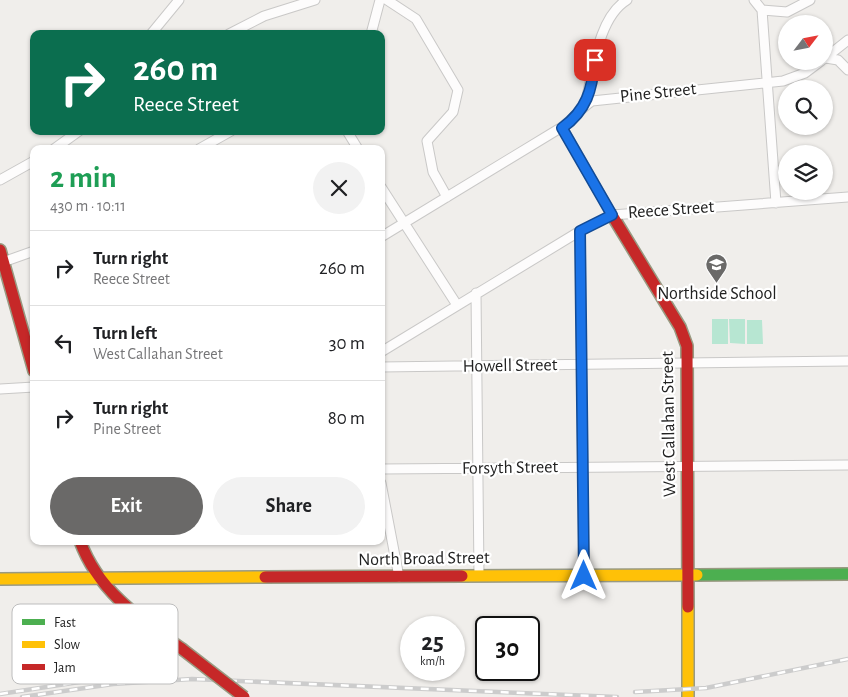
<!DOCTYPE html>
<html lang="en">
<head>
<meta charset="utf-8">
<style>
	body { margin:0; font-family:"Alegreya Sans",sans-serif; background:#f2f2f2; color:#202124; height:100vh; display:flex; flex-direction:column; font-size:19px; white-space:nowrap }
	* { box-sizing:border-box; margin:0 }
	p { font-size:16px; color:#757577 }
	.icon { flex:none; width:28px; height:28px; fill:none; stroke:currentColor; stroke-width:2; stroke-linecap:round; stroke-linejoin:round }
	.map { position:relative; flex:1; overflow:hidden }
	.drawer { position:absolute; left:30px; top:145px; width:355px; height:400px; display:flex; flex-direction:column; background:#fff; border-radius:10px; box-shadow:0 1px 4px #0004 }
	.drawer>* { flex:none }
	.banner { position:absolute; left:30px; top:30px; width:355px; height:105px; border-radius:10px; box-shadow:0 1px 4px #0004; background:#0b6e4f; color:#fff; overflow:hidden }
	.needle { width:32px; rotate:58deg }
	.controls { position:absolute; left:778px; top:15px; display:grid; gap:10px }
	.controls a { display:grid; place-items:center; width:55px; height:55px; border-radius:50%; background:#fff; box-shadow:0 1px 4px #0004; font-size:25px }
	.speed { position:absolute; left:400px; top:616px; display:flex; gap:10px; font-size:25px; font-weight:700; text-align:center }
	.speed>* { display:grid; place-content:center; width:65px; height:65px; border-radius:50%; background:#fff; box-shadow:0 1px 4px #0004; line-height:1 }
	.speed small { font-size:12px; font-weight:400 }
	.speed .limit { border:2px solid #111; border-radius:8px; background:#fff; color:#111 }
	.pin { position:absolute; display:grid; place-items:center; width:42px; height:42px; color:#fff; margin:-21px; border-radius:10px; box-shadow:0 2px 8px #0006 }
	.me { position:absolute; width:55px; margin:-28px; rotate:0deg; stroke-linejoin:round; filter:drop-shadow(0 0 4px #0008) }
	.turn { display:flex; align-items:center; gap:18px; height:105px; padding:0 20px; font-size:22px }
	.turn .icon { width:65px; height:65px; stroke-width:2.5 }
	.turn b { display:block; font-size:35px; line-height:42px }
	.round { display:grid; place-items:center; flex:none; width:52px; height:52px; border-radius:26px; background:#f2f2f2 }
	.overview { display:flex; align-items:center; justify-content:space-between; height:85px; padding:0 20px }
	h1 { font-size:30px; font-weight:700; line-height:38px; color:#1e9e55 }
	.cta { display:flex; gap:10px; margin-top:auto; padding:10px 20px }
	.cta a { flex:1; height:58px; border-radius:30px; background:#6a6968; color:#fff; font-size:20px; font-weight:700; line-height:58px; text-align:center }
	.cta a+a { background:#f2f2f2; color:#202124 }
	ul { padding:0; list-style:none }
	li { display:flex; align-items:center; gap:15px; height:75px; padding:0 20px; border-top:1px solid #e0e0e0 }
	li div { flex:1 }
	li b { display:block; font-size:19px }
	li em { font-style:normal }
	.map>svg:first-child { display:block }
</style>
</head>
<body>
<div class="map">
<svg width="848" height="697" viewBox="0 0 848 697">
	<rect width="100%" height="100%" fill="#f0eeeb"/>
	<path fill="#b7e6d2" d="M 712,319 L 728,319 L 728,344 L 712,344 Z
		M 729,319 L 745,319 L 745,344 L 730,343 Z
		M 747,320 L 762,320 L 763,344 L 747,344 Z"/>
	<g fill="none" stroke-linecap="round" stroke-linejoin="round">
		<defs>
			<path id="street" d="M 387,0 L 416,19 L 458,90 L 453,112 L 427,141 L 433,172 L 447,197
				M 754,0 L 762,10 L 776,203
				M 762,10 L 787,12 L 810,0
				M 151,34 L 179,0
				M 229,34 L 264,16 L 315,0
				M 371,34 L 380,0
				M 826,58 L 838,60 L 848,70
				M 824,59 L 848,40
				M 585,105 C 593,74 597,18 627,0
				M 562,127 L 612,215
				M 347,131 L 358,149
				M 54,149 L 79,131
				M 199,149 L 231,131
				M 0,180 L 34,161
				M 381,187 L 457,305
				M 580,231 L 584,576
				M 381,237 L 562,127 C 573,119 581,108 592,101 L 783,81 L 805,73 L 821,61
				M 3,262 L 34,251
				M 476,293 L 479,576
				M 381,352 L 580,231 L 612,215 L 848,197
				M 381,367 L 848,361
				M 0,389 L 34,387
				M 381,469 L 848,465
				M 381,483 L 399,577"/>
			<path id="fast" d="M 697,575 L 848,574"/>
			<path id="slow" d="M 462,576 L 697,575
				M 0,579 L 265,577
				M 688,607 L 688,697"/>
			<path id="jam" d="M 612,215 L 680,327 L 687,346 L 688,607
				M 0,250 L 34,371
				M 80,541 C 98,591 140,619 182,649
				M 265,577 L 462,576"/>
		</defs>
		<use href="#street" stroke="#c9c8c7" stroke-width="11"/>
		<use href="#fast" stroke="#999a82" stroke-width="14"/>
		<use href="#slow" stroke="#999a82" stroke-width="14"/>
		<use href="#jam" stroke="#999a82" stroke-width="14"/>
		<use href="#street" stroke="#fdfcfc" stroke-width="9"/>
		<use href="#fast" stroke="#4caf50" stroke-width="11"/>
		<use href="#slow" stroke="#ffc107" stroke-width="11"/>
		<use href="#jam" stroke="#c62828" stroke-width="11"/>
		<defs>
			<path id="rail" d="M 635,692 L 706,688 L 848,659
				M 0,694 L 99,679
				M 22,697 L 113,684 L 192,679 L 617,697"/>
		</defs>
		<use href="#rail" stroke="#ccc" stroke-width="4.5"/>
		<use href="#rail" stroke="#fff" stroke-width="2.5" stroke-dasharray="8" stroke-linecap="butt"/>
		<defs>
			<path id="jam-bridge" d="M 182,649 L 244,697"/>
		</defs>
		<use href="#jam-bridge" stroke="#999a82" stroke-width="14" stroke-linecap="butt"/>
		<use href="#jam-bridge" stroke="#c62828" stroke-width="11"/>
	</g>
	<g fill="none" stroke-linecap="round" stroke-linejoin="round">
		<defs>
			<path id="route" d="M 584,576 L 580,231 L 612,215 L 562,128 C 587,110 592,90 595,60"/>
		</defs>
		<use href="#route" stroke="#114b97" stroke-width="12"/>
		<use href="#route" stroke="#1a73e8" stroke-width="9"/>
	</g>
	<defs>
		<symbol id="school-pin" viewBox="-11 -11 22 30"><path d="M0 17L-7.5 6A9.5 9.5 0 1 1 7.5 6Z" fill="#6a6968" stroke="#fff"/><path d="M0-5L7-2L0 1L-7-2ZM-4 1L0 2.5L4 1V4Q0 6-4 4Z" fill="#fff"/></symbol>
	</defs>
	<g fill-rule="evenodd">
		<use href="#school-pin" x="704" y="252" width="25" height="34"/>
	</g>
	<g text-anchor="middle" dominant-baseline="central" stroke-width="4.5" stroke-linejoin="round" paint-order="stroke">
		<g font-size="18" fill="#222" stroke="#fff">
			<text transform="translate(658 93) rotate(-6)">Pine Street</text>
			<text transform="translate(671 210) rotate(-4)">Reece Street</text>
			<text transform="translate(510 366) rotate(-1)">Howell Street</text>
			<text transform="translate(669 424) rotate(-91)">West Callahan Street</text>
			<text transform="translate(510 468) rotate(-1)">Forsyth Street</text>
			<text transform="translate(424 559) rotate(-1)">North Broad Street</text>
		</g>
		<g font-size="18" fill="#222" stroke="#fff">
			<text x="717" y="294">Northside School</text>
		</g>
	</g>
	<rect x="12" y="604" width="166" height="80" rx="8" fill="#fff" stroke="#bdbdbd" stroke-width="1"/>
	<rect x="22" y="619" width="23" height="6" fill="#4caf50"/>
	<rect x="22" y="641" width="23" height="7" fill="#ffc107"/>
	<rect x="22" y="664" width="23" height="6" fill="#c62828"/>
	<g font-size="14" fill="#222">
		<text x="54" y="627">Fast</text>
		<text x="54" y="649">Slow</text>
		<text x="54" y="672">Jam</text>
	</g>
</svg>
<div class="controls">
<a><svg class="needle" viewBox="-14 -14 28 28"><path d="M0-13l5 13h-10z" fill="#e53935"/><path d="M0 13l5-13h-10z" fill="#757577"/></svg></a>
<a><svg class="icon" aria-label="search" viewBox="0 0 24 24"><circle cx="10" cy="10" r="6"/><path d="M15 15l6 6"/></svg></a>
<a><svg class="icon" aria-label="layers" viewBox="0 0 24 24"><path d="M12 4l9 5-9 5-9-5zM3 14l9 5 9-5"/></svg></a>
</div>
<div class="speed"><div>25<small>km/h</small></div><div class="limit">30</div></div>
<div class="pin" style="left:595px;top:60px;background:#d93025"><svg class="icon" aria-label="arrive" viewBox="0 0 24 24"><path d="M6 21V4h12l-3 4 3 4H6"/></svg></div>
<svg class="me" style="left:584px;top:576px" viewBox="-20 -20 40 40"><path d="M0-17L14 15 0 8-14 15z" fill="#1a73e8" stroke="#fff" stroke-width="4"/></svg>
<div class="banner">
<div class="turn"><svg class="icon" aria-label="right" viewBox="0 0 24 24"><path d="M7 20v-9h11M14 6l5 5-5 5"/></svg><div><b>260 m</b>Reece Street</div></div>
</div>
<section class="drawer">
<div class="overview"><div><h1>2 min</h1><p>430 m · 10:11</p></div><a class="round"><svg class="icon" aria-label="close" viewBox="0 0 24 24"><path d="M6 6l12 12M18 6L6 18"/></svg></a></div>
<ul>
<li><svg class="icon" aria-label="right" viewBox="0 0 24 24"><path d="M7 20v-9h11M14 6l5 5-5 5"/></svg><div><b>Turn right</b><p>Reece Street</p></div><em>260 m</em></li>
<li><svg class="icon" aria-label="left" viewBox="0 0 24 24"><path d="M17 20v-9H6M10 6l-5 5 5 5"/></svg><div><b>Turn left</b><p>West Callahan Street</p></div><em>30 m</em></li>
<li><svg class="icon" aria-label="right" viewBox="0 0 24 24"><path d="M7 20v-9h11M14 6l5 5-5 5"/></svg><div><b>Turn right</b><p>Pine Street</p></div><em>80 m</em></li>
</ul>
<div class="cta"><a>Exit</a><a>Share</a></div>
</section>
</div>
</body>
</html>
